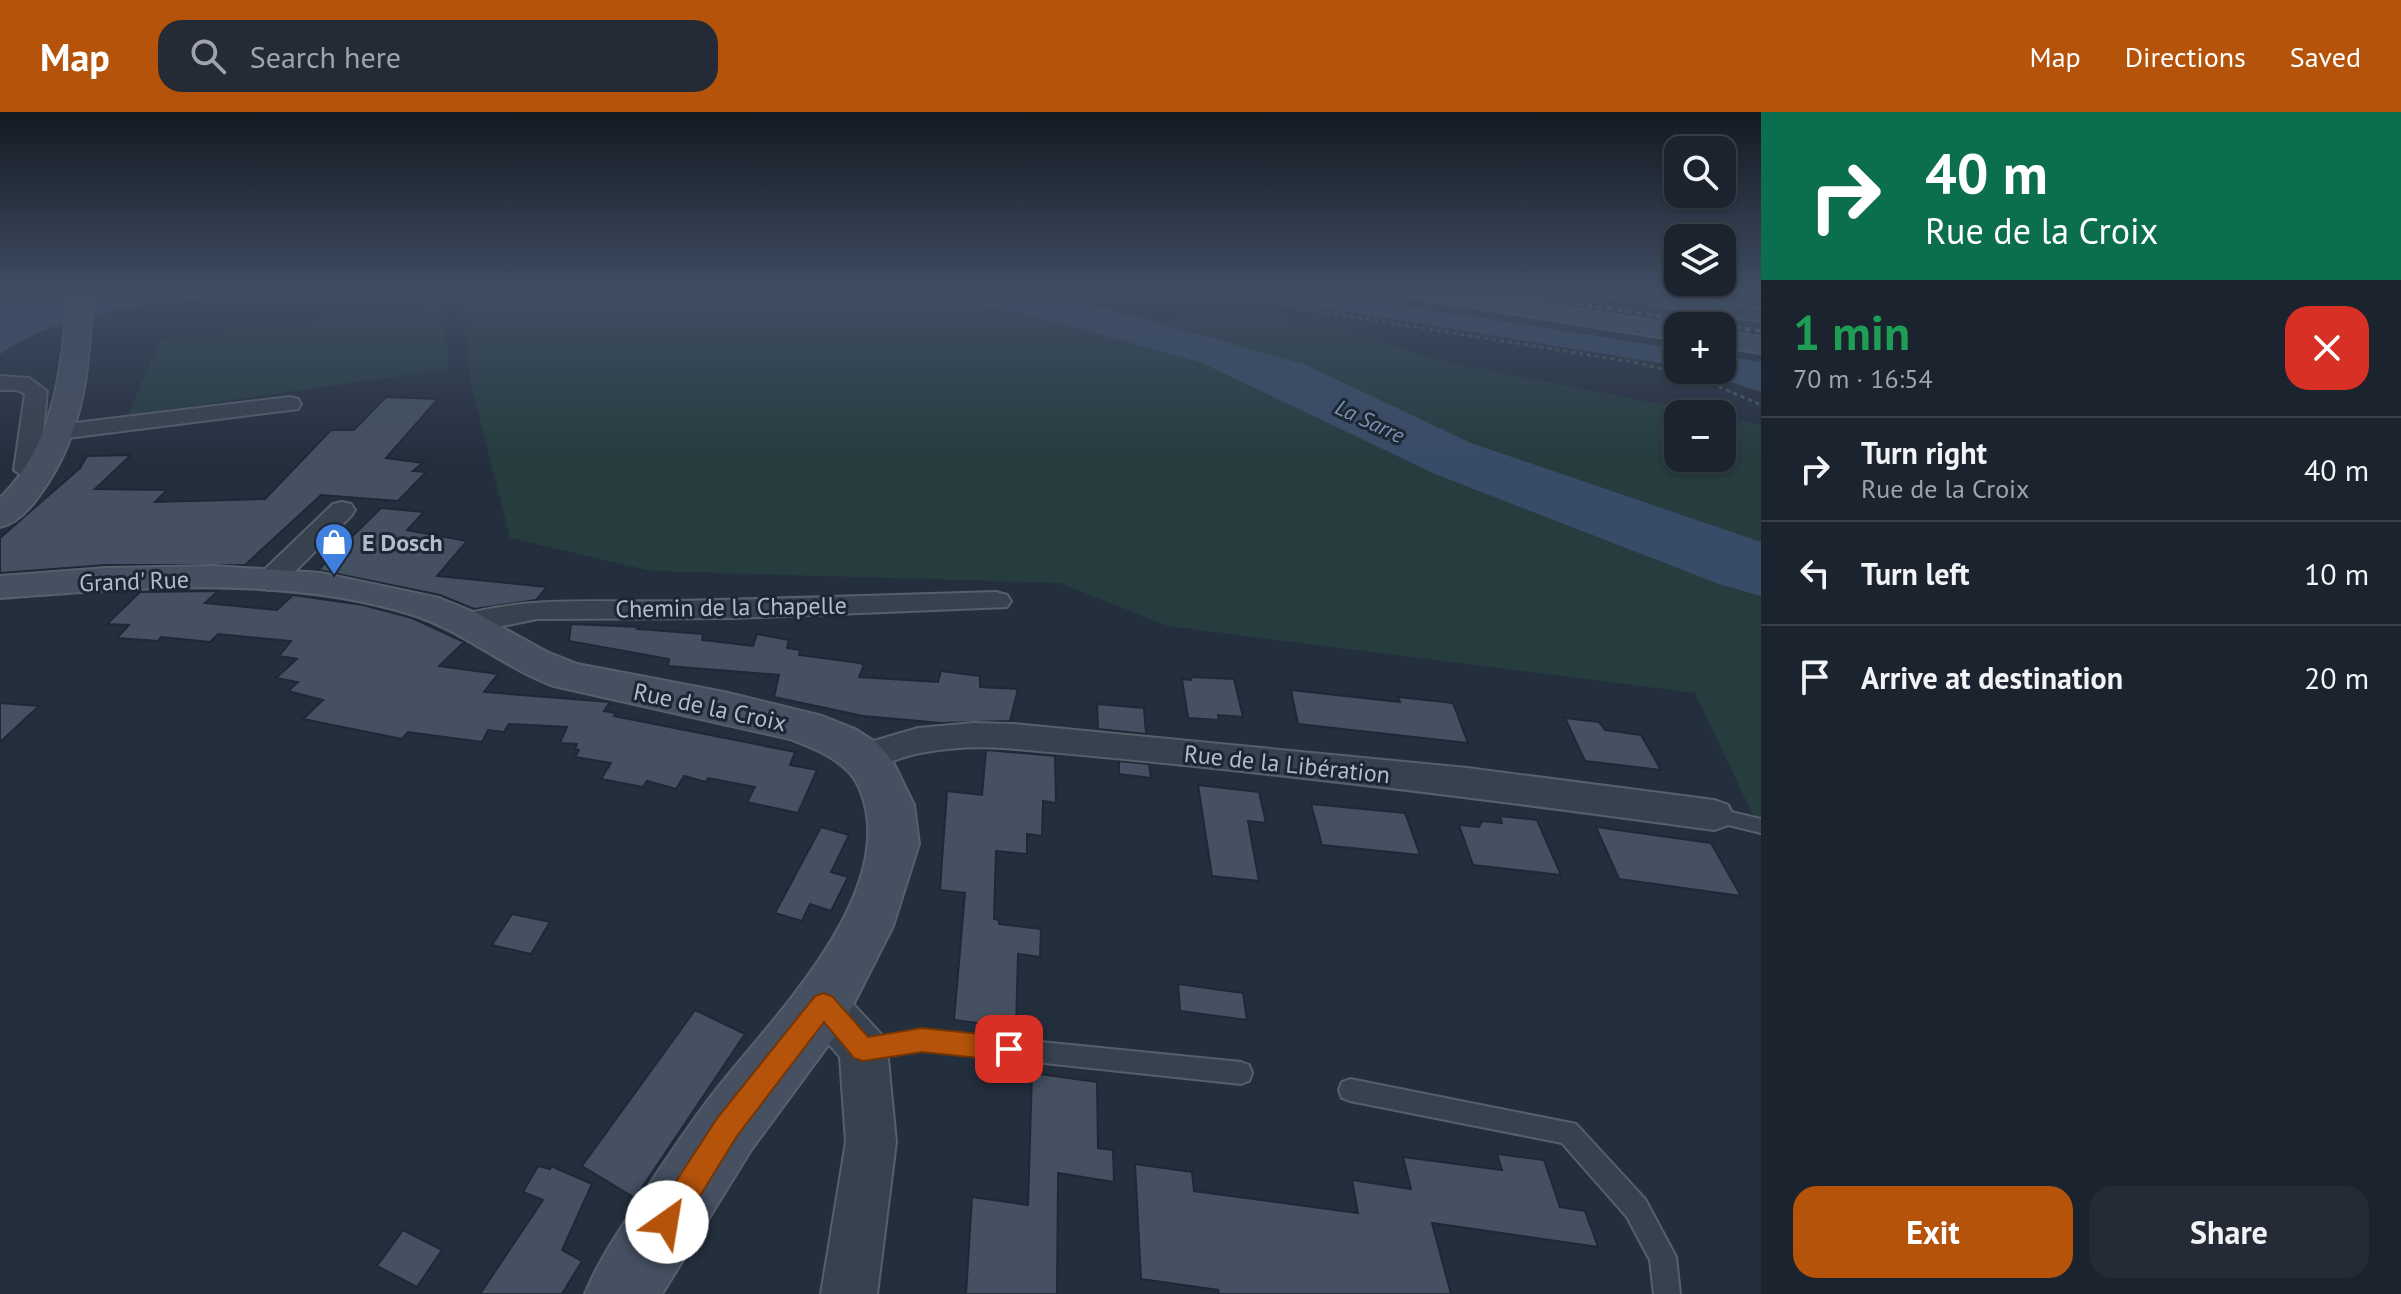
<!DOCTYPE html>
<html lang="en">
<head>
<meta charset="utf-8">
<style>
	body { margin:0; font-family:"PT Sans",sans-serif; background:#242b36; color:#f1f3f6; height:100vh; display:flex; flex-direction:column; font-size:30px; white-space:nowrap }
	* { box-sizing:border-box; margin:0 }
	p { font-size:26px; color:#a0a4aa }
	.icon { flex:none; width:44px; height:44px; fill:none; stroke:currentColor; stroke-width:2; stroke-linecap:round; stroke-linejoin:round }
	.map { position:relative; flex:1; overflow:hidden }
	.details { display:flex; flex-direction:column; background:#1b232e; width:640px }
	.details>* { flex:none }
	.banner { background:#0b6e4f; color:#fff; overflow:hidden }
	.controls { position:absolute; left:1664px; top:24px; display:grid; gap:16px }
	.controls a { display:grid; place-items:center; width:72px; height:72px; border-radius:16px; background:#1b232e; box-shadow:0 2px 6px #0004,0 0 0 2px #39404a; font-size:40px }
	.pin { position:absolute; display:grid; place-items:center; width:68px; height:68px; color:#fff; margin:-34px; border-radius:16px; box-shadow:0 4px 12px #0006 }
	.me { position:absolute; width:88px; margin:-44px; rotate:32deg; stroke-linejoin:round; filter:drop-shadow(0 0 6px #0008) }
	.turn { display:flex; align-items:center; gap:28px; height:168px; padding:0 32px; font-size:36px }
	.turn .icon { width:104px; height:104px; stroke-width:2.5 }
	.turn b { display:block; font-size:56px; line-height:68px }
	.round { display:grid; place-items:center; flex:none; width:84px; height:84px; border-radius:24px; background:#242b36 }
	.head { display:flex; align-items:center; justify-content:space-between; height:136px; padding:0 32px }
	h1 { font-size:48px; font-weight:600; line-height:60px; color:#1e9e55 }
	.primary-button { display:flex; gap:16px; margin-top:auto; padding:16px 32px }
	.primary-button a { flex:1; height:92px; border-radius:24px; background:#b45309; color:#fff; font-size:32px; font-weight:600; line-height:92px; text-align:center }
	.primary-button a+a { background:#242b36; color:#f1f3f6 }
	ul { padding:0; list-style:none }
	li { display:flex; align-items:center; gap:24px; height:104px; padding:0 32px; border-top:2px solid #39404a }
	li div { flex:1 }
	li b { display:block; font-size:30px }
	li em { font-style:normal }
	header { display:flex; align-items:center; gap:48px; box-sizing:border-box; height:112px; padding:0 40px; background:#b45309; color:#fff }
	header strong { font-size:38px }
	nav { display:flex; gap:44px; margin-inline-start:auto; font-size:28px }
	.search { width:560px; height:72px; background:#242b36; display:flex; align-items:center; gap:20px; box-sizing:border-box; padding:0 28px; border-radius:24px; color:#a0a4aa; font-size:30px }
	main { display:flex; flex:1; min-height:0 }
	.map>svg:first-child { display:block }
</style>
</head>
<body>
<header>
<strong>Map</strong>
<div class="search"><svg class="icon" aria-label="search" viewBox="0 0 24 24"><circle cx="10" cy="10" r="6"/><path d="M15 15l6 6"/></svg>Search here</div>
<nav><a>Map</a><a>Directions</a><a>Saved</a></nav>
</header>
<main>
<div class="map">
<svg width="1761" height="1182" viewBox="0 0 1761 1182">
	<rect width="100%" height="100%" fill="#242f3e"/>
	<path fill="#263c3f" d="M 461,180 L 1052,180 L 1127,218 L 1224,198 L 1339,216 L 1437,248 L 1709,302 L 1678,302 L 1678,346 L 1722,346 L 1722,305 L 1761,312 L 1761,720 L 1695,581 L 1168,514 L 1060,471 L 652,459 L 510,426 L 471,272 Z
		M 443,192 L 449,257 L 128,303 L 160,228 Z"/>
	<path fill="#394c67" d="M 45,180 L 271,180 C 182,191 76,190 0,242 L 0,185 Z
		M 891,180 L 1046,180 L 1304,252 L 1471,331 L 1761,430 L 1761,484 L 1719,472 L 1435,362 L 1200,250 L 1022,201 Z
		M 1226,180 L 1316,180 L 1678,237 L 1678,254 Z
		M 1722,244 L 1761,250 L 1761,280 L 1695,258 L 1722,258 Z"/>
	<path fill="#455162" stroke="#1f2835" stroke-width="2" d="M 386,285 L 438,287 L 386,346 L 423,351 L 413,359 L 426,360 L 398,389 L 321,383 L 245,453 L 106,453 L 0,461 L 0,426 L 80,356 L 87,344 L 131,343 L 95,377 L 167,378 L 155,390 L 265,387 L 331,318 L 354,318 Z
		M 381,396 L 424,400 L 407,418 L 467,429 L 437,464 L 547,475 L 536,488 L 474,497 L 440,483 L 318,458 Z
		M 218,479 L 205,491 L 277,498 L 293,483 L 363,493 L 412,506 L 464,530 L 439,554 L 498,562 L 484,580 L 610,590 L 604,599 L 616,601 L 614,604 L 795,640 L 790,653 L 817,658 L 798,701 L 747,690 L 755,675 L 708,666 L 706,670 L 684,664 L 676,677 L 647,669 L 643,675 L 601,667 L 611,651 L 575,645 L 579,638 L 575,637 L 577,632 L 560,631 L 567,615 L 509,612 L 504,620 L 488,618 L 482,630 L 408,620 L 402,627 L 303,607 L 323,588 L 288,579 L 298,570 L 276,566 L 297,547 L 279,544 L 291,529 L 218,522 L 210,530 L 161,525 L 158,529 L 117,526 L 129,513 L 107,512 L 140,480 Z
		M 571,512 L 639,515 L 637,517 L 703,522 L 702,528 L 753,534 L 757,522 L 789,528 L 787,536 L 800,538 L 799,543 L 860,551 L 864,553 L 859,565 L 938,570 L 941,559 L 980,564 L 980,575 L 1018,577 L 1010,609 L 942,611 L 863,604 L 774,585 L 779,563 L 668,554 L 669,547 L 569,529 Z
		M 1191,565 L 1234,567 L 1243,605 L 1218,603 L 1219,608 L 1188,606 L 1182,567 L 1191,568 Z
		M 1291,578 L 1400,590 L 1398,585 L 1453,591 L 1468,631 L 1298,612 Z
		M 0,591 L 39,594 L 0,630 Z
		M 1097,592 L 1144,596 L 1146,622 L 1098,617 Z
		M 1565,606 L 1599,610 L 1605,618 L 1641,623 L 1661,658 L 1585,649 Z
		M 986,638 L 1055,644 L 1056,691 L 1043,689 L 1042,724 L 1027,722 L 1027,742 L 996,739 L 994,807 L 999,808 L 999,812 L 1041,817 L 1040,845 L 1018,842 L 1016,916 L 954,908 L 965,781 L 940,778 L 947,679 L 982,683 Z
		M 1119,649 L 1149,652 L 1151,666 L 1119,662 Z
		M 1198,673 L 1259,680 L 1266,711 L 1248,709 L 1259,769 L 1212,764 Z
		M 1311,692 L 1405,701 L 1420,743 L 1322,733 Z
		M 1500,704 L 1537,708 L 1561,763 L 1473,753 L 1459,713 L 1479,715 L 1482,709 L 1502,711 Z
		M 821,715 L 849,723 L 831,760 L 848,765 L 831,799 L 810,792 L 802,809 L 775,801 Z
		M 1596,715 L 1711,731 L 1741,784 L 1619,767 Z
		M 512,802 L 550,810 L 531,842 L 492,833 Z
		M 1178,872 L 1243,881 L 1247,908 L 1180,899 Z
		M 695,898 L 745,922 L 635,1086 L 582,1054 Z
		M 1032,961 L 1097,970 L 1098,1036 L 1113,1038 L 1114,1070 L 1058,1061 L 1057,1182 L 966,1182 L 972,1085 L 1028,1093 Z
		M 1497,1042 L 1544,1048 L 1560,1095 L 1585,1099 L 1598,1135 L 1432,1111 L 1451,1182 L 1219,1182 L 1218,1178 L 1141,1167 L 1135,1052 L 1192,1060 L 1194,1079 L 1358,1101 L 1352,1068 L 1411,1077 L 1403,1045 L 1502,1058 Z
		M 538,1054 L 550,1057 L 551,1054 L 592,1072 L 562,1138 L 582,1149 L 562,1182 L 480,1182 L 543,1088 L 523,1080 Z
		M 403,1118 L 442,1138 L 417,1175 L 377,1154 Z"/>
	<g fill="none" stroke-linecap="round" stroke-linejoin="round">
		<defs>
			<path id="lane" d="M 1714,696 L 1761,707 L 1761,721 L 1708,708 L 1705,703 L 1708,698 Z
				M 922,918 L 1241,950 L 1249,953 L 1252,961 L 1249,969 L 1241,972 L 922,938 L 865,947 L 857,944 L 854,937 L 857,930 L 865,927 Z
				M 1350,967 L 1576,1012 L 1645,1087 L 1676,1145 L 1680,1182 L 1654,1182 L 1650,1148 L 1627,1105 L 1562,1031 L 1350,989 L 1342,986 L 1339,978 L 1342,970 Z"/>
			<path id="street" d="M 1605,180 L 1648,180 L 1761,197 L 1761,209 L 1614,186 Z
				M 0,264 L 29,266 L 47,279 L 40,355 L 52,364 L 48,369 L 30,369 L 14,358 L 25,282 L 17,278 L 0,278 Z
				M 290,285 L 298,287 L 301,292 L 298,297 L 59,327 L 51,325 L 47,320 L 51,315 L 59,313 Z
				M 342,390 L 351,392 L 355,398 L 351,404 L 279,475 L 269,478 L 259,475 L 254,469 L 259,463 L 333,392 Z
				M 996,480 L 1007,483 L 1011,489 L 1007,495 L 736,506 L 537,507 L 469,521 L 458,518 L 454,511 L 458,504 C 533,483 601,491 677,489 C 783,487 890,483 996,480 Z
				M 974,611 L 1013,612 L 1467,656 L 1714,688 L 1728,693 L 1733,703 L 1728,713 L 1714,718 C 1482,686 1249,657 1016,637 C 984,634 951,635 920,641 C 896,645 873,661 850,654 L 845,645 L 850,636 L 918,616 Z
				M 823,871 L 839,877 L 880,921 L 887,937 L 896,1030 L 877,1182 L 821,1182 L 846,1030 L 840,945 L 807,907 L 800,892 L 807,877 Z"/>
			<path id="secondary" d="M 68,180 L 92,180 C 90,253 85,320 41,381 C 31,396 18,411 0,415 L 0,386 C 56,332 62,253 68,180 Z
				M 1409,180 L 1466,180 L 1685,214 L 1678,214 L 1678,228 L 1421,187 L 1413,185 Z
				M 1722,219 L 1761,225 L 1761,241 L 1722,235 Z
				M 214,454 L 321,461 L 439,486 L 476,501 L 547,540 L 577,552 L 724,580 L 822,604 L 855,617 L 878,632 L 893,650 L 914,693 L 919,732 L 893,814 L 843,913 L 751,1038 L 662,1182 L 585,1182 C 598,1150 617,1122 636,1093 C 662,1054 687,1015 716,978 C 771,908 886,794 866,697 C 863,683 858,669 848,659 C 832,643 810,635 790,627 L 554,574 C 504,556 463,519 413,503 C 285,462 132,476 0,486 L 0,464 L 106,456 Z"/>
		</defs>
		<use href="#lane" stroke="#565f6c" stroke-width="4"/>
		<use href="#street" stroke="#565f6c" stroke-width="4"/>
		<use href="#secondary" stroke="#565f6c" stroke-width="4"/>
		<path stroke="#44595c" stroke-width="3" stroke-dasharray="4 4" stroke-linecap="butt" d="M 1200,180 L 1639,251 L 1704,268 L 1761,293"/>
		<use href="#lane" fill="#38414e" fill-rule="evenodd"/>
		<use href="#street" fill="#38414e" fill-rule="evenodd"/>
		<use href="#secondary" fill="#465061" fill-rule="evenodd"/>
		<path stroke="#5a6575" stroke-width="4" stroke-dasharray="5 5" stroke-linecap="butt" d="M 1498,180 L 1761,219"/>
	</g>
	<linearGradient id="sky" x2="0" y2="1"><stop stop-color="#141a22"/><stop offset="0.52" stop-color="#3f4d63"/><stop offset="1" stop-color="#3f4d63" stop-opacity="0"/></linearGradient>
	<rect width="1761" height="345" fill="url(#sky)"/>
	<path fill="#b45309" stroke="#753606" stroke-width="2" d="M 823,881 L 832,884 L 868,925 L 922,916 L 1009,925 L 1018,929 L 1022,937 L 1018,945 L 1009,949 L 922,940 L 863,949 L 854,946 L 824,910 L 737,1024 L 677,1121 L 667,1125 L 656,1121 L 652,1110 L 656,1100 L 718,1005 L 815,884 Z"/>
	<defs>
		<symbol id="shop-pin" viewBox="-11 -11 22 30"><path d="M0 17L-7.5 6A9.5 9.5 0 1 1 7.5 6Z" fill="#3f7fe0" stroke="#1d2633"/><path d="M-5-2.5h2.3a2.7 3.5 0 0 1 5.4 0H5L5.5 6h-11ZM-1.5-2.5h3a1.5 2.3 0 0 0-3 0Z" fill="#fff"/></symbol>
	</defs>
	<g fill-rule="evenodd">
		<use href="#shop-pin" x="312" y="408" width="44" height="60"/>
	</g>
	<g text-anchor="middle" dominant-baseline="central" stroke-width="6" stroke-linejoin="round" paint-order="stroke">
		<g font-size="22" font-style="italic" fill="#7c92b1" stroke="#1d2633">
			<text transform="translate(1370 309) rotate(25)">La Sarre</text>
		</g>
		<g font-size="24" font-weight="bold" fill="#b4bcc9" stroke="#1d2633" text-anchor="start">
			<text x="362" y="430">E Dosch</text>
		</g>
		<g font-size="24" fill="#b4bcc9" stroke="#1d2633">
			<text transform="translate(134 469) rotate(-2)">Grand' Rue</text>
			<text transform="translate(731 495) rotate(-1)">Chemin de la Chapelle</text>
			<text transform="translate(710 595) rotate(12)">Rue de la Croix</text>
			<text transform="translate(1287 652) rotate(6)">Rue de la Libération</text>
		</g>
	</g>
</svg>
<div class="controls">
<a><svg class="icon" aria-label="search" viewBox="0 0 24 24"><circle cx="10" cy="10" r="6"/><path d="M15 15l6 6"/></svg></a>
<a><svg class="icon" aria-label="layers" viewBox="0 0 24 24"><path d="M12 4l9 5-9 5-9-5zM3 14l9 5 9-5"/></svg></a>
<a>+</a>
<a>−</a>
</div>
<div class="pin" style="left:1009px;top:937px;background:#d93025"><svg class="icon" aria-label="arrive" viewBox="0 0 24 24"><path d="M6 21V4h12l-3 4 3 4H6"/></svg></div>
<svg class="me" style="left:667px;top:1110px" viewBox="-20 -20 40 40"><circle r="19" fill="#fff"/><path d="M0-13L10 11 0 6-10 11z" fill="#b45309"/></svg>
</div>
<section class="details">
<div class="banner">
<div class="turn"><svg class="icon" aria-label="right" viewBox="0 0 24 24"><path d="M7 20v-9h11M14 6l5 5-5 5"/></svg><div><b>40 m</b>Rue de la Croix</div></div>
</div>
<div class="head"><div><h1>1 min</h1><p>70 m · 16:54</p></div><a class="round" style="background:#d93025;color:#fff"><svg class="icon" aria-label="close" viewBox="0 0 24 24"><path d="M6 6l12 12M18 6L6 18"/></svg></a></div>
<ul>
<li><svg class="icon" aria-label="right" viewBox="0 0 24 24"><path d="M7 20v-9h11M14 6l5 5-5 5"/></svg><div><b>Turn right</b><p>Rue de la Croix</p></div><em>40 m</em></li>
<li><svg class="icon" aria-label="left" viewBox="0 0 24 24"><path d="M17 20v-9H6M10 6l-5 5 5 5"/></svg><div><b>Turn left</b></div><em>10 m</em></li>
<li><svg class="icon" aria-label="arrive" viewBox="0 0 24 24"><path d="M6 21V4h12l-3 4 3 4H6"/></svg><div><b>Arrive at destination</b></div><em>20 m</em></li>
</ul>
<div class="primary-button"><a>Exit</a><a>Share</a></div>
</section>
</main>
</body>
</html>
